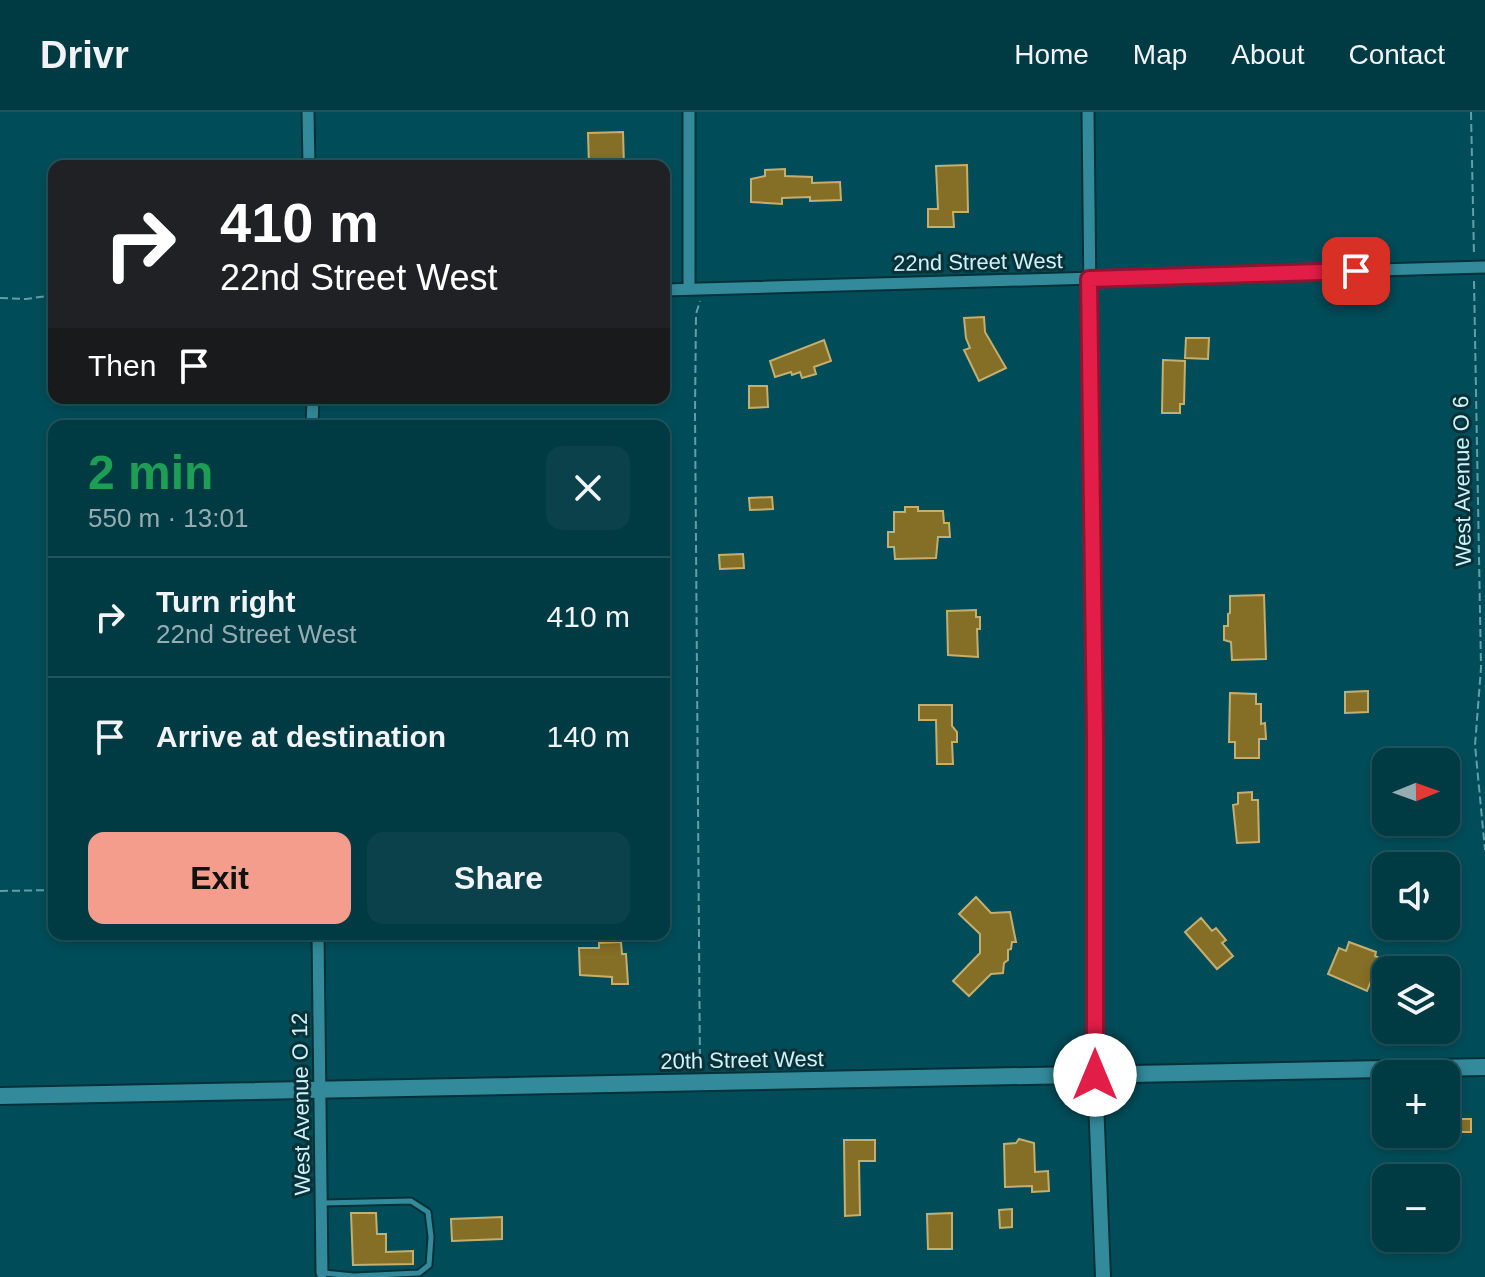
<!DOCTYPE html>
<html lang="en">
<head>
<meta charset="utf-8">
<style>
	body { margin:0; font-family:Helvetica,sans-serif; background:#0a414a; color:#f1f3f6; height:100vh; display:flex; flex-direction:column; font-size:30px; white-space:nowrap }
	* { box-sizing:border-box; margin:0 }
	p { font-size:26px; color:#95adb2 }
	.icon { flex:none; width:44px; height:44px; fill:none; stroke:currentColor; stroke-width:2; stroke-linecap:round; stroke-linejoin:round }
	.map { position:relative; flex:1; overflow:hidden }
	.panel { position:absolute; left:48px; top:308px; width:622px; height:520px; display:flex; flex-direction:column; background:#003a43; border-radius:16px; box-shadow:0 4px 12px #0003,0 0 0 2px #22545c }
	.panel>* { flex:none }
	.banner { position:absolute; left:48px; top:48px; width:622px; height:244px; border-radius:16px; box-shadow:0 4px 12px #0003,0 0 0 2px #22545c; background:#202124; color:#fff; overflow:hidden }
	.needle { width:52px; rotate:89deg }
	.buttons { position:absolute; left:1372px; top:636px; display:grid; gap:16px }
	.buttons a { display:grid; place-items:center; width:88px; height:88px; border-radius:16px; background:#003a43; box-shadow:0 4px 12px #0003,0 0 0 2px #22545c; font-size:40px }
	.pin { position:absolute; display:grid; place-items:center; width:68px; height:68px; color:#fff; margin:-34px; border-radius:16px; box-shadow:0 4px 12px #0006 }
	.me { position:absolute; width:88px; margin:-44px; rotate:0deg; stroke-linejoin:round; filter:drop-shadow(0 0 6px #0008) }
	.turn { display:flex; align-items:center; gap:28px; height:168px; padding:0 40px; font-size:36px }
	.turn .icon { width:104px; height:104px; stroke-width:2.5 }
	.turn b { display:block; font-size:56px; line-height:68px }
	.then { display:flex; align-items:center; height:76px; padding:0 40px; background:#0003; gap:16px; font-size:30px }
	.round { display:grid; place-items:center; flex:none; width:84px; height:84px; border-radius:16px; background:#0a414a }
	.summary { display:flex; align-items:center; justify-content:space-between; height:136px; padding:0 40px }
	h1 { font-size:48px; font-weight:700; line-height:60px; color:#1e9e55 }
	.cta { display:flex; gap:16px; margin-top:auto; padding:16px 40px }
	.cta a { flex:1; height:92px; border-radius:16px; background:#f49d8c; color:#111; font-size:32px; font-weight:700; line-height:92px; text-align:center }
	.cta a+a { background:#0a414a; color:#f1f3f6 }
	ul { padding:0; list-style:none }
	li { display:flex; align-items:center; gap:24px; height:120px; padding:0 40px; border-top:2px solid #22545c }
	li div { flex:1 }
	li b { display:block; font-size:30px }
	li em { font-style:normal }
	header { display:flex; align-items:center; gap:48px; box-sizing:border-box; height:112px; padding:0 40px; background:#003a43; border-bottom:2px solid #22545c }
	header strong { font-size:38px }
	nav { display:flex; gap:44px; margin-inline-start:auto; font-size:28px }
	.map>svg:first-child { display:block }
</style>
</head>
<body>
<header>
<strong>Drivr</strong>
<nav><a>Home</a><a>Map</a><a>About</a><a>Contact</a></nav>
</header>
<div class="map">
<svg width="1485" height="1165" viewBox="0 0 1485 1165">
	<rect width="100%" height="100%" fill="#004d59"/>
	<path fill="#856e25" stroke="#c4af70" stroke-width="2" d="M 623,20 L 624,54 L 589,54 L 588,21 Z
		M 967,53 L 968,100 L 953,100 L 954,115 L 928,115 L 928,97 L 938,97 L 936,54 Z
		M 785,57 L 785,64 L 812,65 L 812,71 L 840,70 L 841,88 L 810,89 L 810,85 L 782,86 L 782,92 L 751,90 L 751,67 L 765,64 L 765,58 Z
		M 984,205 L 985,220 L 1006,256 L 979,269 L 964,238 L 970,236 L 966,226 L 964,206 Z
		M 1186,226 L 1209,226 L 1208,247 L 1185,246 Z
		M 824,228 L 831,249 L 814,255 L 816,262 L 802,266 L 800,260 L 792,263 L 791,260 L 775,265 L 770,249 Z
		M 1163,248 L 1185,249 L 1184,292 L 1180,292 L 1180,301 L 1162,301 Z
		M 749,274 L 767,274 L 768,295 L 749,296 Z
		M 772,385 L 773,397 L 750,398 L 749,386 Z
		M 905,395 L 918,395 L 918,399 L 943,399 L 944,411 L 949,411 L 950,425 L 938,425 L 936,446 L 895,447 L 894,435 L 888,435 L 888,420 L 894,420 L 894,400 L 905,400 Z
		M 743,442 L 744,456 L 720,457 L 719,443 Z
		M 1264,483 L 1266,547 L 1232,548 L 1231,530 L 1224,528 L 1224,514 L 1228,514 L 1228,502 L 1230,501 L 1230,484 Z
		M 976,498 L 976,505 L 980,505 L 980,517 L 977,517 L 978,545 L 948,543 L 947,499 Z
		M 1368,579 L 1368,600 L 1345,601 L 1345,580 Z
		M 1230,581 L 1256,582 L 1256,592 L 1261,592 L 1261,612 L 1265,611 L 1266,627 L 1259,627 L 1259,646 L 1235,646 L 1235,630 L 1229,630 Z
		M 919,593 L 952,593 L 952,614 L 957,620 L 957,630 L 952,630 L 953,652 L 937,652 L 936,608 L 919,608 Z
		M 1252,680 L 1252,688 L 1258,688 L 1259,730 L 1237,731 L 1233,693 L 1238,692 L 1238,681 Z
		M 976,785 L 991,801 L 1010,800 L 1016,830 L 1012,830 L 1011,837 L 1008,838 L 1008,848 L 1004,851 L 1003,861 L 991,862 L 969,884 L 953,869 L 980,841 L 980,822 L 959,802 Z
		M 1201,806 L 1212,819 L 1216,816 L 1226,828 L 1222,831 L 1233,844 L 1217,857 L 1185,820 Z
		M 621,830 L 622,842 L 626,842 L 628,872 L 612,872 L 612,865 L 580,863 L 579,836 L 599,836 L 599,831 Z
		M 1349,830 L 1376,840 L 1375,844 L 1406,858 L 1386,858 L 1386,876 L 1371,869 L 1367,879 L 1328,862 L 1339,836 L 1346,839 Z
		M 1446,1007 L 1471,1007 L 1471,1020 L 1446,1020 Z
		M 1019,1027 L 1034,1031 L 1035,1060 L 1048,1059 L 1049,1079 L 1032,1080 L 1032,1074 L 1005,1075 L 1004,1032 L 1016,1031 Z
		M 844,1028 L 875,1028 L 875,1049 L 859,1049 L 860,1103 L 845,1104 Z
		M 1012,1097 L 1012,1115 L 1000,1116 L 999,1098 Z
		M 351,1101 L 376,1101 L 377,1122 L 386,1122 L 386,1140 L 413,1139 L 413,1152 L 353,1153 Z
		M 952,1101 L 952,1137 L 928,1137 L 927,1102 Z
		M 502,1105 L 502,1127 L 452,1129 L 451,1107 Z"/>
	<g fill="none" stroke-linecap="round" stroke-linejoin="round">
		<defs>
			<path id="service" d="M 323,1091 L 411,1089 L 428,1100 L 431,1125 L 429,1153 L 419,1161 L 354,1164 L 324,1161"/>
			<path id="minor" d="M 308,0 L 309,54
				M 1088,0 L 1095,654 L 1095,963
				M 689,177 L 689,0
				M 664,178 L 1485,155
				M 312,314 L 313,286
				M 318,822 L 322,1161"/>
			<path id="tertiary" d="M 1095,963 L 1103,1165"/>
			<path id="secondary" d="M 0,984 L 1485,955"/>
		</defs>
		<use href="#service" stroke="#003139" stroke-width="9"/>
		<use href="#minor" stroke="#003139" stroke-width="15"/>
		<use href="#tertiary" stroke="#003139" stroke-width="18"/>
		<use href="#secondary" stroke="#003139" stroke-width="20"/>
		<path stroke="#639ea8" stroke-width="2" stroke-dasharray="8 4" stroke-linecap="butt" d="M 1471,0 L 1474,143
			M 1474,169 L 1481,556 L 1475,633 L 1485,738
			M 0,186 L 26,187 L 54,183
			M 0,779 L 54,778
			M 700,957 L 695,300 L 696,202 L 700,189"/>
		<use href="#service" stroke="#338a9a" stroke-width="5"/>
		<use href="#minor" stroke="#338a9a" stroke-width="11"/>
		<use href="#tertiary" stroke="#338a9a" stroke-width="14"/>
		<use href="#secondary" stroke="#338a9a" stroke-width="16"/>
	</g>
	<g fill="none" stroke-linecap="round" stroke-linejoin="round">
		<defs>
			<path id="route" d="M 1095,963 L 1095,625 L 1089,167 L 1356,159"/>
		</defs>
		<use href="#route" stroke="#92132f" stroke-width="20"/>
		<use href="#route" stroke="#e11d48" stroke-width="14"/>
	</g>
	<g text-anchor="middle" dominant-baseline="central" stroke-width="6" stroke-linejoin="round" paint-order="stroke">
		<g font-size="22" fill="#cbf3fb" stroke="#0b3036">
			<text transform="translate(978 150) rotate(-1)">22nd Street West</text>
			<text transform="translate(1462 369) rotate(-91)">West Avenue O 6</text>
			<text transform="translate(742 948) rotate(-1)">20th Street West</text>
			<text transform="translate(301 992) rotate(-91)">West Avenue O 12</text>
		</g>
	</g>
</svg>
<div class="buttons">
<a><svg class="needle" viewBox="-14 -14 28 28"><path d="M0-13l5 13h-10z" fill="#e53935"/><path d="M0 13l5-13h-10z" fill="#95adb2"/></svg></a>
<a><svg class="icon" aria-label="sound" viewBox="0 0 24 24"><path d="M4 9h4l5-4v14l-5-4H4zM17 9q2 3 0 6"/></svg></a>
<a><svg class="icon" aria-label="layers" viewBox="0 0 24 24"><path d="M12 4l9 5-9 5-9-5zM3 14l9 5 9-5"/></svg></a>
<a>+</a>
<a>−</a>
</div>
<div class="pin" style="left:1356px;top:159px;background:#d93025"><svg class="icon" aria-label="arrive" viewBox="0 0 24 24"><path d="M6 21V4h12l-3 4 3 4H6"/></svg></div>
<svg class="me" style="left:1095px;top:963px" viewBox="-20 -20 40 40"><circle r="19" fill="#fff"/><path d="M0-13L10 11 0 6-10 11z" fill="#e11d48"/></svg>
<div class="banner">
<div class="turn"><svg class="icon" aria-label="right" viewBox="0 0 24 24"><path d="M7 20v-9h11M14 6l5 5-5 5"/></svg><div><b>410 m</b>22nd Street West</div></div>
<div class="then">Then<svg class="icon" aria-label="arrive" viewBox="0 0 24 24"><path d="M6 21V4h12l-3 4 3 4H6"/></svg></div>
</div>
<section class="panel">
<div class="summary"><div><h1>2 min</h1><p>550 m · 13:01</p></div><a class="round"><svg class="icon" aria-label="close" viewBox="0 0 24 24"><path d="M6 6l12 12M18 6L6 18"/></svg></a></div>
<ul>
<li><svg class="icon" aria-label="right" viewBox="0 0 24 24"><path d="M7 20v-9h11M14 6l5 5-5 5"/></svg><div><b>Turn right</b><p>22nd Street West</p></div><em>410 m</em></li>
<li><svg class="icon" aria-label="arrive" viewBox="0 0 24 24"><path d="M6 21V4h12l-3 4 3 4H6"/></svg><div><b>Arrive at destination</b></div><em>140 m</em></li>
</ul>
<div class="cta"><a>Exit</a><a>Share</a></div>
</section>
</div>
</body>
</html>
